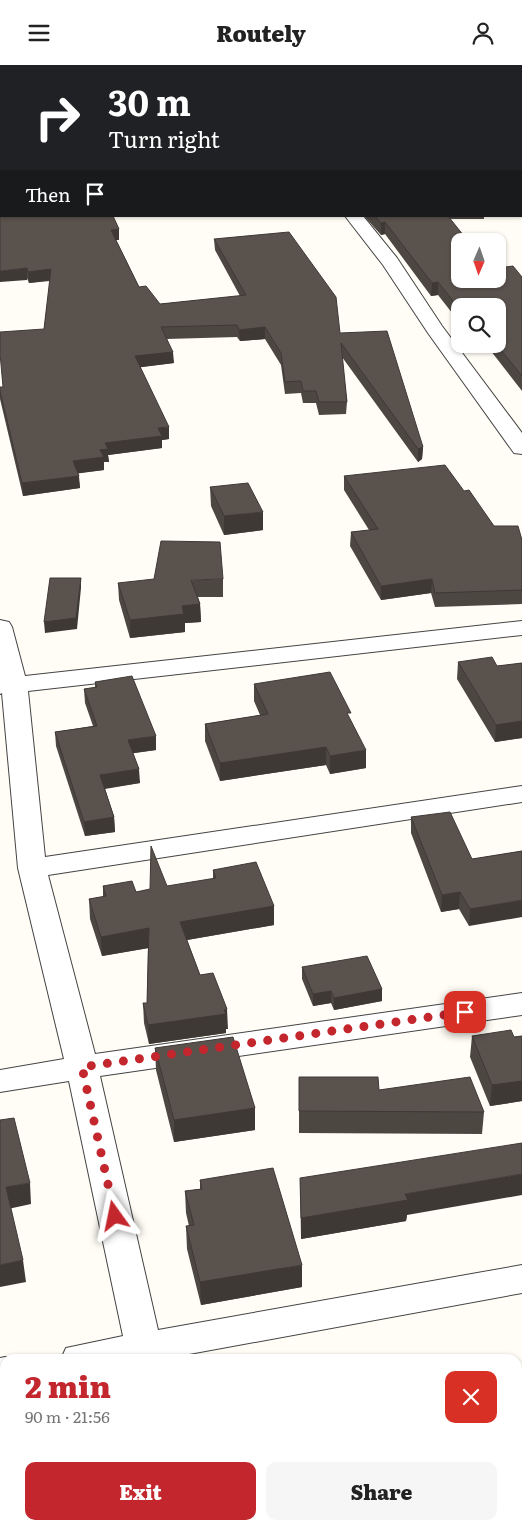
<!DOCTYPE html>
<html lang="en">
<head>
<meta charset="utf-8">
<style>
	body { margin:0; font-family:Literata,serif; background:#f6f6f6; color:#222; height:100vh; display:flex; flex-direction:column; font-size:19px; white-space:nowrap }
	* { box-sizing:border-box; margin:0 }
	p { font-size:16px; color:#767676 }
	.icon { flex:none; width:28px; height:28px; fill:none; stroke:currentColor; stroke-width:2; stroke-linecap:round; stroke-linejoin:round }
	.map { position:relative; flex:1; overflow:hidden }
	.sheet { position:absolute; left:0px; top:1289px; width:522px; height:176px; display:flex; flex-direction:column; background:#fff; border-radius:15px 15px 0 0; box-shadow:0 1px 4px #0004 }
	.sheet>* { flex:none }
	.top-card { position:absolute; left:0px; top:0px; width:522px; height:152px; box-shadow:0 1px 4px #0004; background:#202124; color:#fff; overflow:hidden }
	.needle { width:32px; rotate:182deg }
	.buttons { position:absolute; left:451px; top:168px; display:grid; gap:10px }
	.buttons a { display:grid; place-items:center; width:55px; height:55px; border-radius:10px; background:#fff; box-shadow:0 1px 4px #0004; font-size:25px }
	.pin { position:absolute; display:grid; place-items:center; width:42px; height:42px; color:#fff; margin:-21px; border-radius:10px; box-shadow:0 2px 8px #0006 }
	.me { position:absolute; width:55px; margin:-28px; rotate:348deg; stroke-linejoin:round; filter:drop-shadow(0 0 4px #0008) }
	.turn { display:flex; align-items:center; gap:18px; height:105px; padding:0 25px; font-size:22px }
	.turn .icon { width:65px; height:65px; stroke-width:2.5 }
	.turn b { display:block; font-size:35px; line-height:42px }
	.then { display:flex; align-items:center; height:48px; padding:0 25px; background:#0003; gap:10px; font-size:19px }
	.round { display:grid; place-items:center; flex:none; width:52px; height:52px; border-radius:10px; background:#f6f6f6 }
	.overview { display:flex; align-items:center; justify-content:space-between; height:85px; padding:0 25px }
	h1 { font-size:30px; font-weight:800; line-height:38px; color:#c4262e }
	.primary-button { display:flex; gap:10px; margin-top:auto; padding:10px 25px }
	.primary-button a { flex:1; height:58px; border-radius:10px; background:#c4262e; color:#fff; font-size:20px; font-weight:800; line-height:58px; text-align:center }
	.primary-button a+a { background:#f6f6f6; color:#222 }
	header { display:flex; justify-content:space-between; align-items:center; height:65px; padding:0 25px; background:#fff; font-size:22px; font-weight:800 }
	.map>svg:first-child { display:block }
</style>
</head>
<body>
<header><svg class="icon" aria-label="menu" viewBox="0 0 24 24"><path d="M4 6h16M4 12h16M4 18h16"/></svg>Routely<svg class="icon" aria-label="person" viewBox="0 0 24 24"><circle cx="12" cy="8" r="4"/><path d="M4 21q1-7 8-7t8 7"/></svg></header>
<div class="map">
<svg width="522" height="1464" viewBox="0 0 522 1464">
	<rect width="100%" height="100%" fill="#fffdf5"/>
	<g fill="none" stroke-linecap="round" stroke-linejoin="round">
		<defs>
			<path id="street" d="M 428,0 L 444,0 L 445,1 L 429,1 Z
				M 0,89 L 1,89 L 1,99 L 0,99 Z
				M 521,98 L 522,98 L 522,109 L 521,109 Z
				M 345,151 L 363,151 L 397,193 L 442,261 L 522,368 L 522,389 L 514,388 L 428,268 L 383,200 Z
				M 0,555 L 9,557 L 12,562 L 25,611 L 522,556 L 522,570 L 28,626 L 45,792 L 522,721 L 522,737 L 48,810 L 95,989 L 522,928 L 522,950 L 100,1011 L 158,1265 L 522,1200 L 522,1228 L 162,1294 L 61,1294 L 66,1283 L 123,1271 L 69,1016 L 0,1027 L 0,1005 L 64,994 L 18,803 L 2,628 L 0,629 Z
				M 5,1292 L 11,1294 L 5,1294 L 5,1322 L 0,1323 L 0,1293 Z
				M 115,1460 L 155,1460 L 155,1464 L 115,1464 Z"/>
		</defs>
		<use href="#street" stroke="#444" stroke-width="2"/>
		<use href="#street" fill="#fff" fill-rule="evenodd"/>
	</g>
	<path fill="#4d4742" d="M 0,0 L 1,1 L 1,79 L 0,79 Z
		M 467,0 L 522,0 L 522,61 L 521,56 L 521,1 L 468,1 Z
		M 1,151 L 119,164 L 119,175 L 116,175 L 139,222 L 160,239 L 240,231 L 215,185 L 214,174 L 340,268 L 423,382 L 422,394 L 418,397 L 342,292 L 347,337 L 346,349 L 319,350 L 316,338 L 303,338 L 301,328 L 285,329 L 281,300 L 265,274 L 240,276 L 237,272 L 167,274 L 174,298 L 140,302 L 169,374 L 162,375 L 162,383 L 108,390 L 109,397 L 104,397 L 104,405 L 78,408 L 80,423 L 23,431 L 0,334 L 0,322 L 3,322 L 44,264 L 50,216 L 29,218 Z
		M 364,151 L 484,151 L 484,154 L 450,154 L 460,214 L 522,212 L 522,326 L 487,281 L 479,282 L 476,279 L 498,279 L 460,241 L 460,258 L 438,230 L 431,231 L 385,169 L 381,170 Z
		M 344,411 L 464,426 L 494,461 L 522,475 L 522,539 L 435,542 L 431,528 L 381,535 L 350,481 L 351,467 L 369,465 L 344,425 Z
		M 210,422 L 263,465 L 224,470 L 211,441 Z
		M 223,514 L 223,532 L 198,532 L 200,539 L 201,557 L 185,558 L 185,567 L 130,573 L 119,535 L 118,518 Z
		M 458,597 L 497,601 L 522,598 L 522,673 L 495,677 L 457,614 Z
		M 95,617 L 156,685 L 133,688 L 140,718 L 105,724 L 114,752 L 115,767 L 85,771 L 56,681 L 55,667 L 93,661 L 85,638 L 84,624 L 95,623 Z
		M 254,619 L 350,654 L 366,703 L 330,709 L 326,700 L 220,716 L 205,676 L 205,659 L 260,650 L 254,636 Z
		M 411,752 L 472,794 L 522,786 L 469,861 L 459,844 L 441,847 L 411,768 Z
		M 213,805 L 274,841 L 274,860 L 187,875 L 200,910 L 228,964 L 226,964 L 226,968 L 149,979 L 144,958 L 143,938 L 147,938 L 148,883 L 102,891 L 90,854 L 89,834 L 103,832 L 103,821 L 136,827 L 213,814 Z
		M 302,902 L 382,924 L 382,936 L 334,945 L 331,938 L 313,941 L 302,914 Z
		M 472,971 L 514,972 L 522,971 L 522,1036 L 490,1041 L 470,992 Z
		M 155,983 L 255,1043 L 255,1065 L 174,1077 L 156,1005 Z
		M 299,1012 L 379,1025 L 484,1047 L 482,1069 L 299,1068 Z
		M 300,1113 L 407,1150 L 406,1156 L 301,1174 Z
		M 200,1115 L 302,1222 L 201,1240 L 187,1184 L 186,1161 L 189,1161 L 186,1148 L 185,1126 L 200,1124 Z
		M 216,1460 L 518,1460 L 522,1464 L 216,1464 Z"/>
	<path fill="#3f3936" d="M 385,157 L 385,169 L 381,170 L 381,158 Z
		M 119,164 L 119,175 L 111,175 L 111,165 Z
		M 27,203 L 27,215 L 0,217 L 0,206 Z
		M 51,204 L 52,215 L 29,218 L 28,207 Z
		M 438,217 L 438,230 L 431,231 L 432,218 Z
		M 265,262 L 265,274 L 240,276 L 239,265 Z
		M 479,279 L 487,279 L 487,281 L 479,282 Z
		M 173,287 L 174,298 L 135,303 L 135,291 Z
		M 169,362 L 169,374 L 162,375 L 162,383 L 108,390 L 109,397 L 104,397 L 104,405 L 74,409 L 73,396 L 100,385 L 105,378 L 158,363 Z
		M 423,382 L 422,394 L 418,397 L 418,384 Z
		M 79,411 L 80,423 L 23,431 L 22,418 Z
		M 263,447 L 263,465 L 224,470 L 224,451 Z
		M 81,513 L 81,523 L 77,564 L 45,568 L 44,557 Z
		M 432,514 L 431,528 L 381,535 L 381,521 Z
		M 200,539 L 201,557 L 185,558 L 185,567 L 130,573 L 130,555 L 182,541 Z
		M 522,656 L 522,673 L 495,677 L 496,660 Z
		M 156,671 L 156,685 L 128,689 L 128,675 Z
		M 326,682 L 326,700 L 220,716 L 220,698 Z
		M 366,685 L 366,703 L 330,709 L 330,691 Z
		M 139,704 L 140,718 L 101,724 L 100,710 Z
		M 114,752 L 115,767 L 85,771 L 84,757 Z
		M 460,827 L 459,844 L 441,847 L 442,830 Z
		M 522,835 L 522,852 L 469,861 L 470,844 Z
		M 274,841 L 274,860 L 181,876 L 180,857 Z
		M 149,863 L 149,883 L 102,891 L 101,872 Z
		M 382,924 L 382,936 L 334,945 L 334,933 Z
		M 331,926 L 331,938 L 313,941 L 313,929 Z
		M 227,944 L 228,964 L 226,964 L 226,968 L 149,979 L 148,960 Z
		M 522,1016 L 522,1036 L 490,1041 L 492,1020 Z
		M 255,1043 L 255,1065 L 174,1077 L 174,1055 Z
		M 522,1109 L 522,1130 L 407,1150 L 406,1156 L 301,1174 L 301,1153 L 405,1129 Z
		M 30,1118 L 31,1139 L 8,1144 L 6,1122 Z
		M 23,1195 L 26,1217 L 0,1222 L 0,1200 Z
		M 302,1200 L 302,1222 L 201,1240 L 200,1217 Z"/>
	<path fill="#5a524d" stroke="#3f3936" d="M 0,0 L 249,0 L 249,1 L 1,1 L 1,69 L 0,69 Z
		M 283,0 L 379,0 L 380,1 L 284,1 Z
		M 473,0 L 522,0 L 522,46 L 521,42 L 521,1 L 473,1 Z
		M 0,124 L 1,127 L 1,151 L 113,151 L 119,164 L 111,165 L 139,222 L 146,221 L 160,239 L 246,230 L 214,174 L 289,167 L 336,232 L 340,268 L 387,266 L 423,382 L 418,384 L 341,278 L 347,337 L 319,337 L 316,326 L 303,326 L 301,316 L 285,317 L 281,288 L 265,262 L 239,265 L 237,260 L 161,262 L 173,287 L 135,291 L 169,362 L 158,363 L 162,371 L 105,378 L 108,384 L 100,385 L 104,392 L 73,396 L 79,411 L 22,418 L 0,326 L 0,322 L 3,322 L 0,288 L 0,267 L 44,264 L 51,204 L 28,207 L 27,203 L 0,206 Z
		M 375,151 L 448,151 L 468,176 L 460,176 L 460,214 L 498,214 L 498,203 L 513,201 L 522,212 L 522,311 L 496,279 L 498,279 L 498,241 L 460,241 L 460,245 L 438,217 L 432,218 L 385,157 L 381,158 Z
		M 445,400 L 464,426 L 469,425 L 494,461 L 518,461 L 522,475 L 522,525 L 435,528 L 432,514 L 381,521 L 351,467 L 378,464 L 344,411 Z
		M 248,418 L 263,447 L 224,451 L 210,422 Z
		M 161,476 L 220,477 L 223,514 L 191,515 L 200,539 L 182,541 L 184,549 L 130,555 L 118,518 L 154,514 Z
		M 50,513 L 81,513 L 76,553 L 44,557 Z
		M 492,592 L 497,601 L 522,598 L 522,656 L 496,660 L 458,597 Z
		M 330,607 L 351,648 L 347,648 L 366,685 L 330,691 L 326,682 L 220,698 L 205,659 L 268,649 L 254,619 Z
		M 132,611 L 156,671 L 128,675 L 139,704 L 100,710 L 114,752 L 84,757 L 55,667 L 97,661 L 84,624 L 97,622 L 95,617 Z
		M 450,747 L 472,794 L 522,786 L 522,835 L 470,844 L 460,827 L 442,830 L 411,752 Z
		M 151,781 L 167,821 L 216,813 L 213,805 L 256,797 L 274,841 L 180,857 L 200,910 L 213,908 L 227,944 L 224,945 L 226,949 L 148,960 L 143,938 L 147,938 L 149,863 L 101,872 L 89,834 L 106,831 L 103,821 L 132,816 L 136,827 L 150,824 Z
		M 367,891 L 382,924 L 334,933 L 331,926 L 313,929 L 302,902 Z
		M 511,965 L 514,972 L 522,971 L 522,1016 L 492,1020 L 472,971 Z
		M 233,972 L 255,1043 L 174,1055 L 155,983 Z
		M 299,1012 L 378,1012 L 379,1025 L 470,1012 L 484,1047 L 299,1046 Z
		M 14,1053 L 30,1118 L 6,1122 L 23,1195 L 0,1200 L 0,1055 Z
		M 522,1078 L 522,1109 L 405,1129 L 408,1135 L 301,1153 L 300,1113 Z
		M 273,1103 L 302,1200 L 200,1217 L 186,1161 L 194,1160 L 185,1126 L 202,1124 L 200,1115 Z
		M 522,1350 L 522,1464 L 221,1464 L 220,1460 L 518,1460 L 518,1351 Z"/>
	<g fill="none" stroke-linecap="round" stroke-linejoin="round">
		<path stroke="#c4262e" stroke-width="9" stroke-dasharray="0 16.2" d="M 115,1151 L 82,1002 L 465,947"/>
	</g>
</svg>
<div class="buttons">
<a><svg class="needle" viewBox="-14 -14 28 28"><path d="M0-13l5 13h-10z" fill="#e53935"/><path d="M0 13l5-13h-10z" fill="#767676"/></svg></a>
<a><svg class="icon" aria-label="search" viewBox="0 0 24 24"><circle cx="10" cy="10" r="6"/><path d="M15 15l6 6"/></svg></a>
</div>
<div class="pin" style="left:465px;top:947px;background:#d93025"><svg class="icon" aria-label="arrive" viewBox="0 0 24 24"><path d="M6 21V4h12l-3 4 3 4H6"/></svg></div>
<svg class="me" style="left:115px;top:1151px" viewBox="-20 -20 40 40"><path d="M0-17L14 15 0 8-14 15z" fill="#c4262e" stroke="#fff" stroke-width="4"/></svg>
<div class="top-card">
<div class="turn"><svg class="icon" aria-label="right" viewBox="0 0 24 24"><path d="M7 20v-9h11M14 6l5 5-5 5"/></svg><div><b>30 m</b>Turn right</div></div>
<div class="then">Then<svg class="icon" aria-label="arrive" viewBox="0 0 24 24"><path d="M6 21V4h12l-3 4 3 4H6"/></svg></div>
</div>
<section class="sheet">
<div class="overview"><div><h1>2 min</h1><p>90 m · 21:56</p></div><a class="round" style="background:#d93025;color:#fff"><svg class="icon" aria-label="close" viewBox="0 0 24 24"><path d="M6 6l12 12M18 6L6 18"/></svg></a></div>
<div class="primary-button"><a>Exit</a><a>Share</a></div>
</section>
</div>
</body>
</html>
